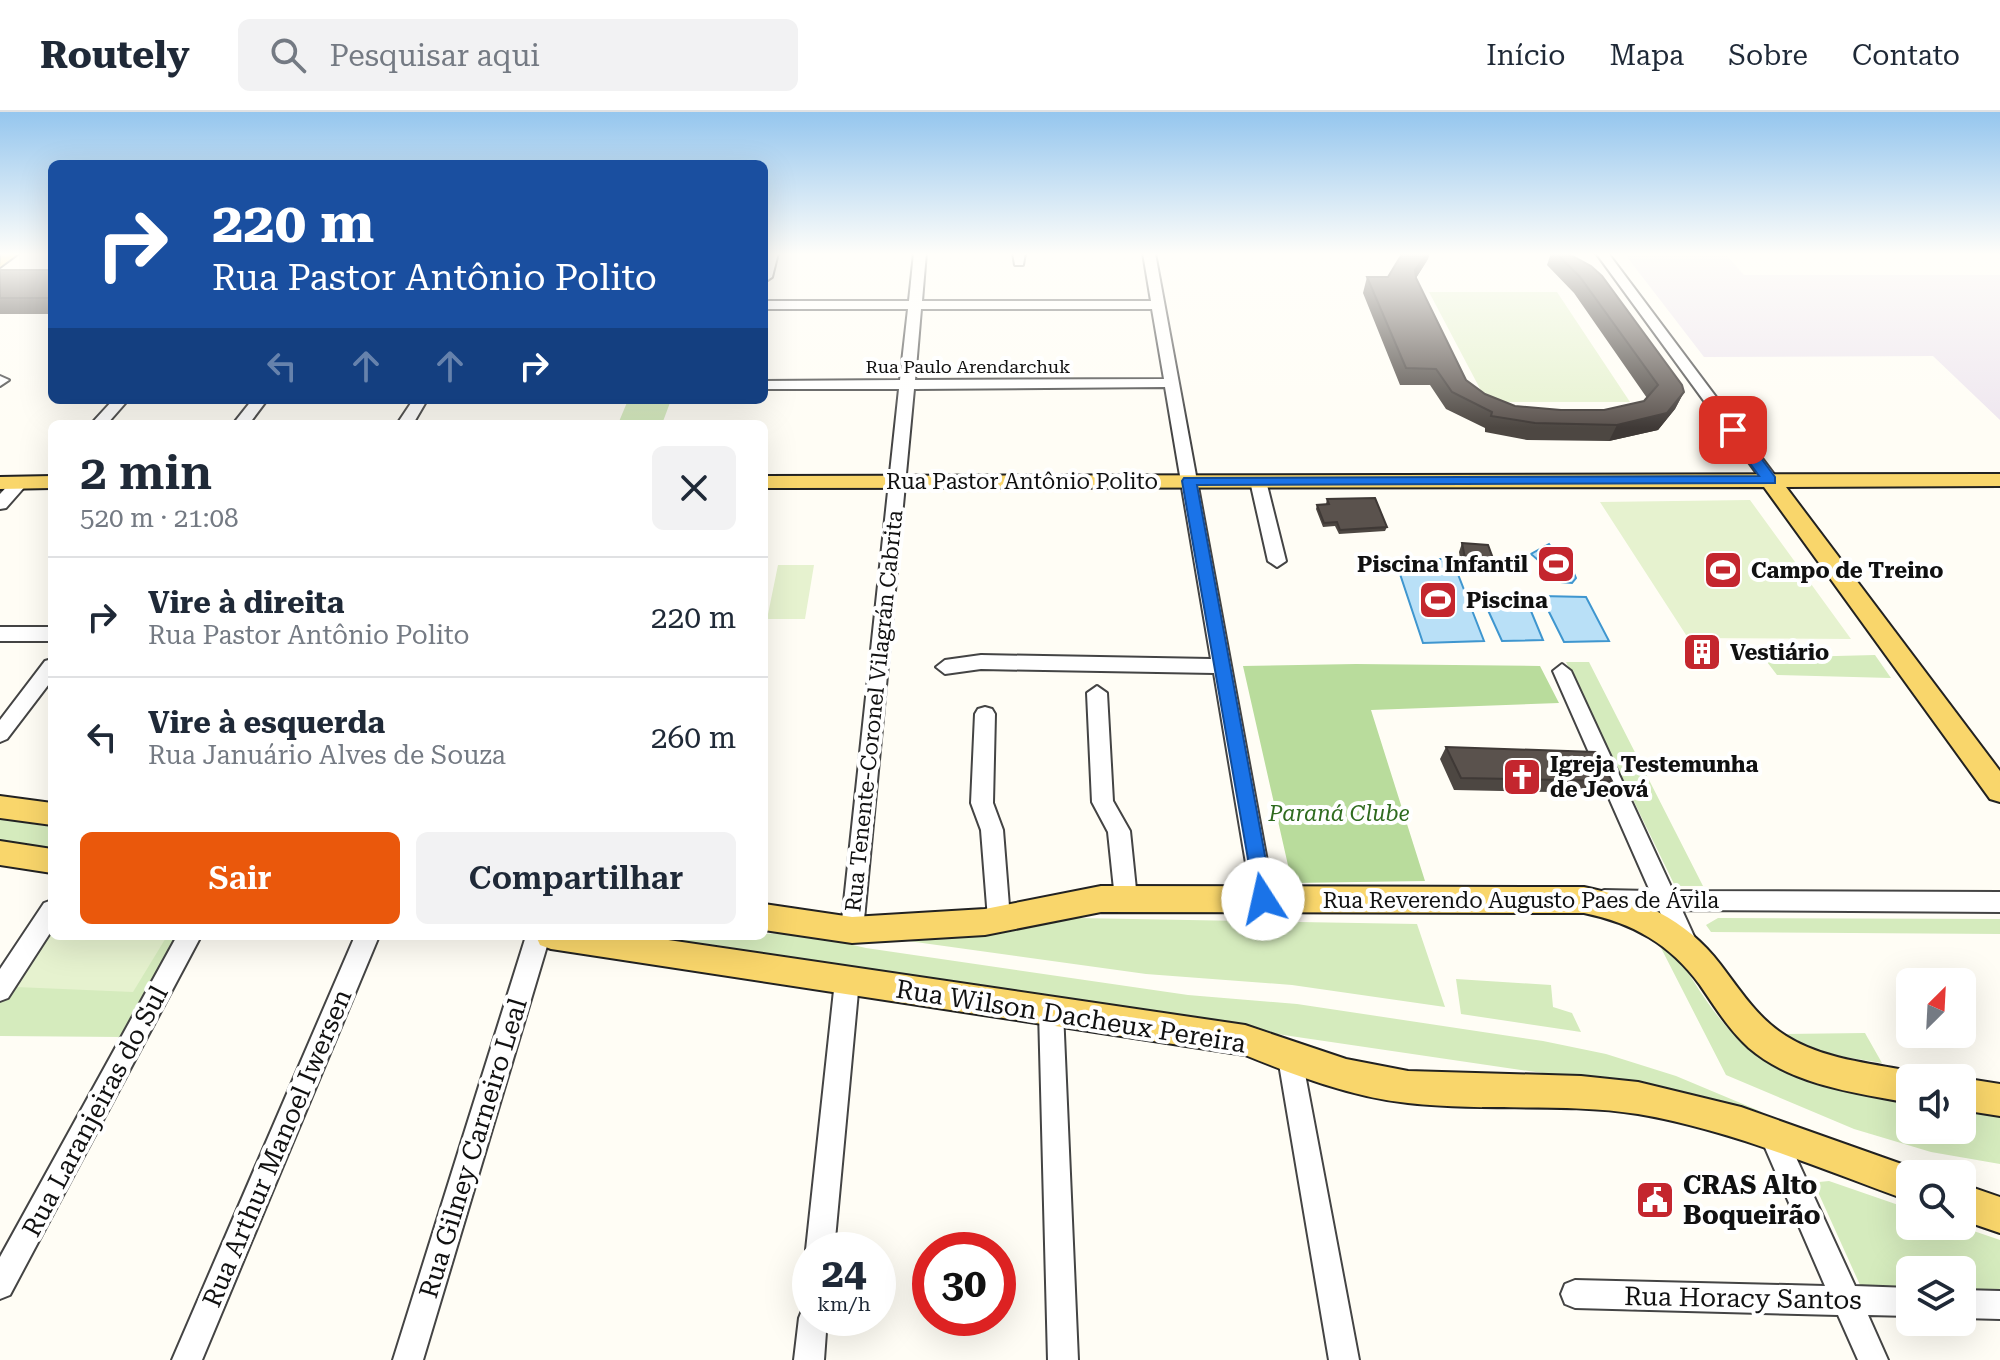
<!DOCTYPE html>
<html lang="pt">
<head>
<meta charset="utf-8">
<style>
	body { margin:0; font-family:"Roboto Serif",serif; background:#f2f2f3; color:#1f2937; height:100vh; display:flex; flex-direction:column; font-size:30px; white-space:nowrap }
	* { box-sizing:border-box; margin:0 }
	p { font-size:26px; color:#747a83 }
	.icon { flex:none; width:44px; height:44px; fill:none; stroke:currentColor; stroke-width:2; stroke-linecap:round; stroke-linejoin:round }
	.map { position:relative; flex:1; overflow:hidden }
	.drawer { position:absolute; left:48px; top:308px; width:720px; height:520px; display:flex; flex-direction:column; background:#fff; border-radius:12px; box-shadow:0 8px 32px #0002 }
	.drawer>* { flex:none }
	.banner { position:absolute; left:48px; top:48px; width:720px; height:244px; border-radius:12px; box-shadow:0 8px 32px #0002; background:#1a4fa0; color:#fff; overflow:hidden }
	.needle { width:52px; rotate:24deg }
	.fabs { position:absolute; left:1896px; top:856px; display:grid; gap:16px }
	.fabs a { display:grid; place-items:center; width:80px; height:80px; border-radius:12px; background:#fff; box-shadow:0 8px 32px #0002; font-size:40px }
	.speed { position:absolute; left:792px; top:1120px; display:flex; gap:16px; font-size:40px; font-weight:700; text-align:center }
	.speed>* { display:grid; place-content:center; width:104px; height:104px; border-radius:50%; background:#fff; box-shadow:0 8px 32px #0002; line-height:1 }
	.speed small { font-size:20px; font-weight:400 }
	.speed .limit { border:12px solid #d22; background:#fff; color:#111 }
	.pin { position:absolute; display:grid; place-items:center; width:68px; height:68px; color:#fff; margin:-34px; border-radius:16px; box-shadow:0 4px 12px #0006 }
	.me { position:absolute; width:88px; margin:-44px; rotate:350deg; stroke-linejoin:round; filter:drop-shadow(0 0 6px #0008) }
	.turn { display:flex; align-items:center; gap:28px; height:168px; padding:0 32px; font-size:36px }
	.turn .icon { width:104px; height:104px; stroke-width:2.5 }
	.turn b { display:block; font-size:56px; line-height:68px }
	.lanes { display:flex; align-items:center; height:76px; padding:0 32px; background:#0003; justify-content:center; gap:40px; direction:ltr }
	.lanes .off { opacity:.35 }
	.round { display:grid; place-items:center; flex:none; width:84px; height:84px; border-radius:12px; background:#f2f2f3 }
	.headline { display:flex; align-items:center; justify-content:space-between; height:136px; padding:0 32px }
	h1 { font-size:48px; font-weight:600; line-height:60px }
	.primary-button { display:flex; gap:16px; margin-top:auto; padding:16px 32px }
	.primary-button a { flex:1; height:92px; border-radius:12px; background:#ea580c; color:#fff; font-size:32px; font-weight:600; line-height:92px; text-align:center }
	.primary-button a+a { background:#f2f2f3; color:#1f2937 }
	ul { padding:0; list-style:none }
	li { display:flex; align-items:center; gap:24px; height:120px; padding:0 32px; border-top:2px solid #e0e1e3 }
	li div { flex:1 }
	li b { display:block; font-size:30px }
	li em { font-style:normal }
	header { display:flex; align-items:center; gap:48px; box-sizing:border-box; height:112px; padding:0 40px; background:#fff; border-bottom:2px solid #e0e1e3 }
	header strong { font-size:38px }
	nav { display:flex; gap:44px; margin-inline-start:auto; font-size:28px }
	.search { width:560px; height:72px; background:#f2f2f3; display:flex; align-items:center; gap:20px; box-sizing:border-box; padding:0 28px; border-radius:12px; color:#747a83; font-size:30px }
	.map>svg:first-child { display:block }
</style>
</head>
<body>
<header>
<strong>Routely</strong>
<div class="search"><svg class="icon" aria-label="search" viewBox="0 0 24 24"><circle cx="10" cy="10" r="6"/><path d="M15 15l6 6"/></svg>Pesquisar aqui</div>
<nav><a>Início</a><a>Mapa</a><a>Sobre</a><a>Contato</a></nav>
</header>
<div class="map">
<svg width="2000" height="1248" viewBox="0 0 2000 1248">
	<rect width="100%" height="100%" fill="#fffdf5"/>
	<path fill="#eee6ef" d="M 1624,141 L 1724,141 L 1744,163 L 2000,163 L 2000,308 L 1933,244 L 1704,245 Z"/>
	<path fill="#d5ebbd" d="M 628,288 L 671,288 L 662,312 L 618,312 Z
		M 1875,543 L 1891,566 L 1777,563 L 1764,546 Z
		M 1566,550 L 1589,550 L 1703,774 L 1675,774 Z
		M 0,707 L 52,715 L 52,740 L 0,732 Z
		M 1077,806 L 1417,812 L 1445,895 L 1292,873 L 1146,862 L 901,828 Z
		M 1718,806 L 2000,807 L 2000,822 L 1711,820 L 1706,813 Z
		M 52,810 L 52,824 L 176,824 L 122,925 L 0,924 L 0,889 Z
		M 801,821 L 866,836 L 1188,883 L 1297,892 L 1543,929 L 1606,942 L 1676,964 L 1762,1000 L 1630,974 L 660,831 L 659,824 Z
		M 1660,834 L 1673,837 C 1694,869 1714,906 1743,931 C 1779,962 1862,976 1910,990 L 1910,1018 L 1962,1018 L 1962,998 L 2000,1001 L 2000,1052 L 1931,1040 L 1854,1017 L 1726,963 Z
		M 1456,867 L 1551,873 L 1553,895 L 1572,901 L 1581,920 L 1461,902 Z
		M 1865,921 L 1882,951 L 1820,941 L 1784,922 Z
		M 1829,1069 L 1910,1097 L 1910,1114 L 1959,1114 L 2000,1128 L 2000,1178 L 1962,1177 L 1962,1158 L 1910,1158 L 1910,1175 L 1860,1173 L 1818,1080 L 1819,1070 Z"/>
	<path fill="#b9dc9c" d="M 1356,552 L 1540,554 L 1559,591 L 1371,598 L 1425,769 L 1292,771 L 1243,554 Z"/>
	<path fill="#e6f2cf" d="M 1429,180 L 1557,180 L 1630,290 L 1487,290 Z
		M 1750,388 L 1851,527 L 1688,526 L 1600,390 Z
		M 778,453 L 814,453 L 805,507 L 767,507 Z
		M 52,822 L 52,824 L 167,824 L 133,880 L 16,875 Z"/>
	<path fill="#b9e0f7" stroke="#3f96cf" stroke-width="2" d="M 1549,432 L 1559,447 L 1570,452 L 1576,466 L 1572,471 L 1549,469 L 1545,454 L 1531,442 Z
		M 1395,447 L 1452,447 L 1484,529 L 1423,531 Z
		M 1541,484 L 1586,485 L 1609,529 L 1564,530 Z
		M 1482,485 L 1526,487 L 1543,528 L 1502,529 Z"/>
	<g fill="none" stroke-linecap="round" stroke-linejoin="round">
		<defs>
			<path id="minor" d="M 766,141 L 778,141 L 772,165 L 766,169 Z
				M 914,141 L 926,141 L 922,189 L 1151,189 L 1143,141 L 1155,141 L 1274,787 L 1271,794 L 1263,797 L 1255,794 L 1252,787 L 1214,561 L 981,557 L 945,562 L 936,555 L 945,548 L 981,543 L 1211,547 L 1165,275 L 914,277 L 863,818 L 860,825 L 852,828 L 844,825 L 841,818 L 899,277 L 764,277 L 764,269 L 900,268 L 908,197 L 764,197 L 764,189 L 909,189 ZM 921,197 L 1152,197 L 1164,267 L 915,268 Z
				M 1013,141 L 1025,141 L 1023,153 L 1015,153 Z
				M 1596,141 L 1608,141 L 1776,365 L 1776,371 L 1764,371 Z
				M 0,264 L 9,268 L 0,274 Z
				M 113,288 L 128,288 L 107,312 L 91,312 Z
				M 252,288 L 267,288 L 249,312 L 233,312 Z
				M 413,288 L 427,288 L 413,312 L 397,312 Z
				M 1258,364 L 1266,369 L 1286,449 L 1277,455 L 1268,449 L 1250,369 Z
				M 20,366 L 28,371 L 6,396 L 0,397 L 0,382 L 14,367 Z
				M 0,515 L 52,515 L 52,529 L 0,529 Z
				M 52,547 L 52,568 L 7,627 L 0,630 L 0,608 L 45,549 Z
				M 1562,552 L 1571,559 L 1673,779 L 2000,780 L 2000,800 L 1682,798 L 1698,833 L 1694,840 L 1686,843 L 1678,840 L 1659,798 L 1604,798 L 1596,795 L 1593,788 L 1596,781 L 1604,778 L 1650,779 L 1553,559 Z
				M 1097,574 L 1107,581 L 1113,689 L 1130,719 L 1137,787 L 1134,794 L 1126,797 L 1118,794 L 1115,787 L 1108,720 L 1092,690 L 1087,581 Z
				M 985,595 L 992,597 L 995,602 L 993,691 L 1003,718 L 1010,807 L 1007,814 L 999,817 L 991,814 L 988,807 L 981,718 L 971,691 L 975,602 L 978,597 Z
				M 52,788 L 52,818 L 8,886 L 0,889 L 0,857 L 44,791 Z
				M 177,824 L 201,824 L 10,1183 L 0,1187 L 0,1145 Z
				M 355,824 L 379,824 L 202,1248 L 172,1248 Z
				M 526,824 L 550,824 L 423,1248 L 393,1248 Z
				M 847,858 L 855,861 L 859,869 L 834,1138 L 810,1138 L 810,1148 L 806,1138 L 835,869 L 839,861 Z
				M 1051,888 L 1060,891 L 1063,899 L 1078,1248 L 1048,1248 L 1039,899 L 1042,891 Z
				M 1290,934 L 1299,938 L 1302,946 L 1359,1248 L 1329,1248 L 1278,946 L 1281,938 Z
				M 1773,1011 L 1782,1015 L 1855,1174 L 1910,1176 L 1910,1204 L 1868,1203 L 1888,1248 L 1858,1248 L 1838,1203 L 1575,1196 L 1565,1192 L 1561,1182 L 1565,1172 L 1575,1168 L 1825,1174 L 1760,1024 L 1764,1015 Z
				M 1962,1178 L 2000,1179 L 2000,1207 L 1962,1206 Z
				M 810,1193 L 810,1206 L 827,1206 L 824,1248 L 794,1248 L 799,1206 L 803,1196 Z"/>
			<path id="major" d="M 19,141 L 0,155 L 1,141 Z
				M 2000,362 L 2000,374 L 1786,375 L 2000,659 L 2000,690 L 1990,687 L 1764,375 L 764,376 L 764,364 Z
				M 52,364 L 52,376 L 0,377 L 0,365 Z
				M 0,684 L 52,691 L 52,713 L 0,706 Z
				M 0,729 L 52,737 L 52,761 L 0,753 Z
				M 1101,774 L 1584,775 C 1638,786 1686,807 1720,852 C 1740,878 1757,906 1786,924 C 1822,947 1869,951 1910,959 L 1923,966 L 1910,966 L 1910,991 C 1856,981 1792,973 1749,936 C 1729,918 1715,895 1700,873 C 1670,832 1633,811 1584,801 L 1101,800 L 985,823 L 852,831 L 764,818 L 764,792 L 852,805 L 985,797 Z
				M 536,824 L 641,824 L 1245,913 L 1346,947 L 1408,959 L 1581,964 L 1638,970 L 1741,995 L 1910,1055 L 1923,1062 L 1910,1062 L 1910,1089 C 1821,1057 1732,1018 1638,1002 C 1562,990 1484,1000 1408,991 C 1351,985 1297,964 1245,943 L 551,837 L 540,833 Z
				M 1961,966 L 1962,966 L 2000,972 L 2000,1004 L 1962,998 Z
				M 1962,1072 L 2000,1085 L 2000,1121 L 1962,1108 Z"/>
		</defs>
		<use href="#minor" stroke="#444" stroke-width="4"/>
		<use href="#major" stroke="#222" stroke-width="4"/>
		<use href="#minor" fill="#fff" fill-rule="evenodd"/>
		<use href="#major" fill="#f9d66b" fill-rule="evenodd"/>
	</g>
	<path fill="#4d4742" d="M 1551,141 L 1567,141 L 1684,280 L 1675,297 L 1658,318 L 1609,329 L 1527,328 L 1485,320 L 1485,316 L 1446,297 L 1430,273 L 1400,273 L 1363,181 L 1367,165 L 1388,165 L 1428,147 L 1416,166 L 1466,268 L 1485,282 L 1515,294 L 1561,298 L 1604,298 L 1644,289 L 1647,286 L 1574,181 L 1547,153 Z
		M 0,158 L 52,158 L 52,202 L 0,202 Z
		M 1327,387 L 1387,415 L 1385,419 L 1339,422 L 1335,414 L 1323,415 L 1316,397 L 1317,393 L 1326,392 Z
		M 1462,431 L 1494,449 L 1490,458 L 1462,459 L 1459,440 Z
		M 1446,635 L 1612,669 L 1603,681 L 1454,678 L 1440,647 Z"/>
	<path fill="#3f3936" d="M 1427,141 L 1430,141 L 1428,147 L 1411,174 L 1415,158 Z
		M 1684,280 L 1675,297 L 1658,318 L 1609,329 L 1617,313 Z"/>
	<path fill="#5a524d" stroke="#3f3936" stroke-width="2" d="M 1405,141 L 1427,141 L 1415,158 L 1416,166 L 1466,268 L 1485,282 L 1515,294 L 1561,298 L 1604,298 L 1644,289 L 1658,273 L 1580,165 L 1556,141 L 1567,141 L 1591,154 L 1602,164 L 1682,273 L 1684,280 L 1667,301 L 1617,313 L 1535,311 L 1491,304 L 1492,300 L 1452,280 L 1436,257 L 1406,256 L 1367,165 L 1388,165 L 1402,142 Z
		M 0,158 L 52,158 L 52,186 L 0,186 Z
		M 1375,386 L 1387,415 L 1340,418 L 1337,410 L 1324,411 L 1317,393 L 1329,392 L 1327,387 Z
		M 1462,431 L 1488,433 L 1494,449 L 1466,451 Z
		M 1446,635 L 1596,640 L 1612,669 L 1461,666 Z"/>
	<linearGradient id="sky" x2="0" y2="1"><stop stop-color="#95c6ee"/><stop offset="0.45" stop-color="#fffefa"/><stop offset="1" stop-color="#fffefa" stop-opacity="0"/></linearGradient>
	<rect width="2000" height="316" fill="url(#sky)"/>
	<path fill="#1a73e8" stroke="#114b97" stroke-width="2" d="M 1733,313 L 1738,315 L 1775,365 L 1775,371 L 1197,373 L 1273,787 L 1270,793 L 1263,796 L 1256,793 L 1182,369 L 1184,366 L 1759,364 L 1726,318 Z"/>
	<defs>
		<symbol id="stadium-square" viewBox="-11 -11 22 22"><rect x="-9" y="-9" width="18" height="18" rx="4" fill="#c4262e" stroke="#fff"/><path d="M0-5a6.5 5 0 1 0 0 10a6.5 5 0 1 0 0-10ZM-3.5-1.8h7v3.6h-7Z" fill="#fff"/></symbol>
		<symbol id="building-square" viewBox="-11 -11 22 22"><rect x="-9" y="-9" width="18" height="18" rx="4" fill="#c4262e" stroke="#fff"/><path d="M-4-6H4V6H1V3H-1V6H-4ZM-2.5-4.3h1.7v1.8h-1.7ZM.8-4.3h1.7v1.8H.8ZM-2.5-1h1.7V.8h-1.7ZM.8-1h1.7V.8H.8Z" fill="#fff"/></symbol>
		<symbol id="church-square" viewBox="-11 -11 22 22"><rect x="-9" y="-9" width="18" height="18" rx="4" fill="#c4262e" stroke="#fff"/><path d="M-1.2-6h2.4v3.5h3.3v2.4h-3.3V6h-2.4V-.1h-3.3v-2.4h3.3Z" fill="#fff"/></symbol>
		<symbol id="civic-square" viewBox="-11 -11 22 22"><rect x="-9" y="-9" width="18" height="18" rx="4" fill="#c4262e" stroke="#fff"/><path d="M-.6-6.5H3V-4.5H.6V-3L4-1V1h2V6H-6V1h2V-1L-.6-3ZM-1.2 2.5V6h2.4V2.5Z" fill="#fff"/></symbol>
	</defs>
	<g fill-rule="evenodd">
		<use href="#stadium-square" x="1534" y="430" width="44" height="44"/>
		<use href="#stadium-square" x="1701" y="436" width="44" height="44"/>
		<use href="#stadium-square" x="1416" y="466" width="44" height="44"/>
		<use href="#building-square" x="1680" y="518" width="44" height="44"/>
		<use href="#church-square" x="1500" y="643" width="44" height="44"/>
		<use href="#civic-square" x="1633" y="1066" width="44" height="44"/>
	</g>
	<g text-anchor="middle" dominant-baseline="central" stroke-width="8" stroke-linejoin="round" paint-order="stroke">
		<g font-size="18" fill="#111" stroke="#fff">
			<text x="968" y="254">Rua Paulo Arendarchuk</text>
		</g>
		<g font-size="22" fill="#111" stroke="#fff">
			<text x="1022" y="369">Rua Pastor Antônio Polito</text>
			<text transform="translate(874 599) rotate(-84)">Rua Tenente-Coronel Vilagrán Cabrita</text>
			<text x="1521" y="788">Rua Reverendo Augusto Paes de Ávila</text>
		</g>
		<g font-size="22" font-weight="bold" fill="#111" stroke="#fff" text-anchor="start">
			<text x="1528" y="452" text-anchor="end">Piscina Infantil</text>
			<text x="1751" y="458">Campo de Treino</text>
			<text x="1466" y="488">Piscina</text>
			<text x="1730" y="540">Vestiário</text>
			<text x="1550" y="652">Igreja Testemunha<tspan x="1550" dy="25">de Jeová</tspan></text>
		</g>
		<g font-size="22" font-style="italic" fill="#2f6b1f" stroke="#fff">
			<text x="1339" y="701">Paraná Clube</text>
		</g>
		<g font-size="26" fill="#111" stroke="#fff">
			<text transform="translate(1071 904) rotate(9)">Rua Wilson Dacheux Pereira</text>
			<text transform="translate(95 999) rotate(-62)">Rua Laranjeiras do Sul</text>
			<text transform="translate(277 1036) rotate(-67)">Rua Arthur Manoel Iwersen</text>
			<text transform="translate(473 1036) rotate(-73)">Rua Gilney Carneiro Leal</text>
			<text transform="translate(1743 1186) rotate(1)">Rua Horacy Santos</text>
		</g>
		<g font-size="26" font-weight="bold" fill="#111" stroke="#fff" text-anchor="start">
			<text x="1683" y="1073">CRAS Alto<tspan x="1683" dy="30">Boqueirão</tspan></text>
		</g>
	</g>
</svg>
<div class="fabs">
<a><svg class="needle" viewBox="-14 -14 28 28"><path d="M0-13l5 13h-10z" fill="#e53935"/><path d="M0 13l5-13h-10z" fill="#747a83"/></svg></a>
<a><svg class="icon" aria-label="sound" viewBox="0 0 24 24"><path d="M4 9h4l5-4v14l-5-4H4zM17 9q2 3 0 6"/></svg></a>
<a><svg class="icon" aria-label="search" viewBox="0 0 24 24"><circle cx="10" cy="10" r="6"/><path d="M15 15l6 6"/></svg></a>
<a><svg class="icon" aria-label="layers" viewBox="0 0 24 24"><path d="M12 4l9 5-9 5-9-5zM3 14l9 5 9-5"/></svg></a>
</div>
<div class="speed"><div>24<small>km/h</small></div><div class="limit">30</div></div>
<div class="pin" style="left:1733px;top:318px;background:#d93025"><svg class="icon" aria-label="arrive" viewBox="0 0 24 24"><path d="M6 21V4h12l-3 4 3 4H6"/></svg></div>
<svg class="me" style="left:1263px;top:787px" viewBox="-20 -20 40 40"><circle r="19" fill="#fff"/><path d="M0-13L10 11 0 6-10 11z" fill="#1a73e8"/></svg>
<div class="banner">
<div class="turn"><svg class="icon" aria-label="right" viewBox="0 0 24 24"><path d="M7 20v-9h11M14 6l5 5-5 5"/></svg><div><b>220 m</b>Rua Pastor Antônio Polito</div></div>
<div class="lanes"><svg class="icon off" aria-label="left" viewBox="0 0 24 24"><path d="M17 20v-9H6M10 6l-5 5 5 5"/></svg><svg class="icon off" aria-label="ahead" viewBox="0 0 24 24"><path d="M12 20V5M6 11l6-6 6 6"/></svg><svg class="icon off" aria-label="ahead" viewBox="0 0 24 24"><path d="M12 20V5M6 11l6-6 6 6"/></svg><svg class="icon" aria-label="right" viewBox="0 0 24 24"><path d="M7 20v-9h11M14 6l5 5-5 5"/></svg></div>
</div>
<section class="drawer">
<div class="headline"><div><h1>2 min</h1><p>520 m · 21:08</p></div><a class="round"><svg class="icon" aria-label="close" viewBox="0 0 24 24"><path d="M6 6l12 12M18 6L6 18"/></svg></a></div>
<ul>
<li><svg class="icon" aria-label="right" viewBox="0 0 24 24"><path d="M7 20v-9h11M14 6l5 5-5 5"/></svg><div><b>Vire à direita</b><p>Rua Pastor Antônio Polito</p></div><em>220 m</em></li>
<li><svg class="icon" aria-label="left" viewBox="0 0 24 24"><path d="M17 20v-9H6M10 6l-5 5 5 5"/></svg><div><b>Vire à esquerda</b><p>Rua Januário Alves de Souza</p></div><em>260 m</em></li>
</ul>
<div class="primary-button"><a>Sair</a><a>Compartilhar</a></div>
</section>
</div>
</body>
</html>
